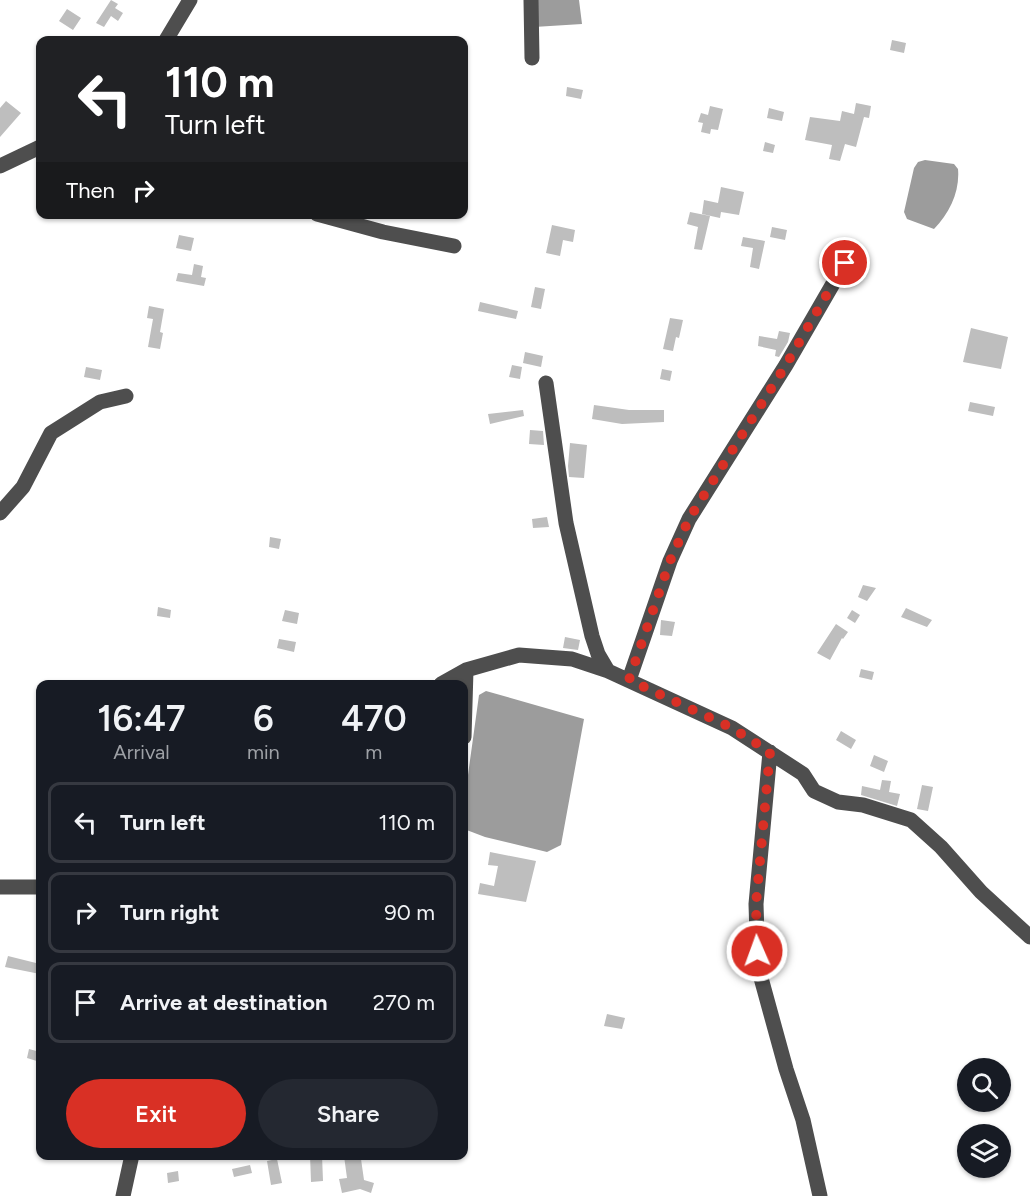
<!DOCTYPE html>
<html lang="en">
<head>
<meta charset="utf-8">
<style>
	body { margin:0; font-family:Figtree,sans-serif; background:#242831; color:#f1f3f6; height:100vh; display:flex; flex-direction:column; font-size:22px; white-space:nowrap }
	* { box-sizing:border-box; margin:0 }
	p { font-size:20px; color:#9ea1a6 }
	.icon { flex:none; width:33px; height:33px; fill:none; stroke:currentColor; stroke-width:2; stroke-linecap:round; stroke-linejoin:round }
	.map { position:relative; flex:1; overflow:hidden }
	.sheet { position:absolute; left:36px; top:680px; width:432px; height:480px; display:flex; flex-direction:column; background:#171b24; border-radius:12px; box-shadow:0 2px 4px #0004 }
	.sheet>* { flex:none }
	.hud { position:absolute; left:36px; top:36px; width:432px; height:183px; border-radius:12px; box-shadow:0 2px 4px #0004; background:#202124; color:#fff; overflow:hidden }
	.fabs { position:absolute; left:957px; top:1058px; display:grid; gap:12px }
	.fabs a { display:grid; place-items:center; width:54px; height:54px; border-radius:50%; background:#171b24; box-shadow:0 2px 4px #0004; font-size:30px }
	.pin { position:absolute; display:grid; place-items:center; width:51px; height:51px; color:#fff; margin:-26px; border:3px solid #fff; border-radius:50%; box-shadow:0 2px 6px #0007 }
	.me { position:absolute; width:66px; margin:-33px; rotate:358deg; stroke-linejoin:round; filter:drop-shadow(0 0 4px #0008) }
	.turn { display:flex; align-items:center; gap:21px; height:126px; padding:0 30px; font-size:27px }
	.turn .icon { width:78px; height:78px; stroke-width:2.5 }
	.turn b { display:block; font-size:42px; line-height:51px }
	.then { display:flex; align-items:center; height:57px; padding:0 30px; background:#0003; gap:12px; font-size:22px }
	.eta { display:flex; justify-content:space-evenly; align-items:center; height:102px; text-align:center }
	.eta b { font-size:36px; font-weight:600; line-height:42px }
	.button { display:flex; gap:12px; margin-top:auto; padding:12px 30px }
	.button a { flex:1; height:69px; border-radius:36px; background:#d93025; color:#fff; font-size:24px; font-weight:600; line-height:69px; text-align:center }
	.button a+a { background:#242831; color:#f1f3f6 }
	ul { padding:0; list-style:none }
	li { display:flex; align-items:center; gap:18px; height:81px; margin:0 12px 9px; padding:0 18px; border:3px solid #363941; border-radius:12px }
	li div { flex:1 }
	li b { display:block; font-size:22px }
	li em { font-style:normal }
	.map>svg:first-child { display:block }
</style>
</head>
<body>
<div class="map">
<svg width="1030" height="1196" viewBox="0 0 1030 1196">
	<rect width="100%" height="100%" fill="#fff"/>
	<path fill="#9c9c9c" d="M 535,0 L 579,0 L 582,24 L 534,27 Z
		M 925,160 L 954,164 L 958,169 C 960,191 950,213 934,229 L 907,219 L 904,212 L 914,168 L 918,162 Z
		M 486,691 L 584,719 L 561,845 L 547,852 L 485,837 L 464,829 L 464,804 L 479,695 Z"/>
	<path fill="#bebebe" d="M 111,0 L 118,4 L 115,8 L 123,13 L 118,21 L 111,16 L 104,27 L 96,23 Z
		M 67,9 L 81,18 L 73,30 L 59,21 Z
		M 892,40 L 906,43 L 904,53 L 890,50 Z
		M 567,87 L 583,90 L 581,99 L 566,96 Z
		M 6,101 L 21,113 L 0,137 L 0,108 Z
		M 856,103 L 871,106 L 869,118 L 864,117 L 856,147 L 845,144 L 840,161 L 829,159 L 832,145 L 805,140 L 810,117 L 840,121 L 842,111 L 854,114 Z
		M 710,106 L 723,109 L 718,130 L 711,129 L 710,134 L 701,132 L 703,123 L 698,122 L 701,113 L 708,115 Z
		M 769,108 L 784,112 L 782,121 L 767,118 Z
		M 765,142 L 775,145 L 773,153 L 763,151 Z
		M 721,187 L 744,192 L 739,215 L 721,212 L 720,218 L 702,214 L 704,200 L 718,203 Z
		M 690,212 L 710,216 L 702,250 L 694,249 L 698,227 L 687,224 Z
		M 552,225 L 575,230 L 573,242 L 563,240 L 560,256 L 546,253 Z
		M 772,227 L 787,230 L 785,240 L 770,237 Z
		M 179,235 L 194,238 L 191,251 L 176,248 Z
		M 743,237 L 765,241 L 759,269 L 750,267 L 753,248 L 741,246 Z
		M 194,264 L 203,266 L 201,277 L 206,278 L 204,286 L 176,281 L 178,273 L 192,275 Z
		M 535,287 L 545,289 L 541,309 L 531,307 Z
		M 480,302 L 518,311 L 516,319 L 478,311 Z
		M 149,306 L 164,309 L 160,332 L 163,333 L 160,349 L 148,347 L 153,319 L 147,318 Z
		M 670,318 L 683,320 L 679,338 L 676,337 L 673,351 L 663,349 Z
		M 971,328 L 1008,337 L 1001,369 L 963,362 Z
		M 779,331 L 790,333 L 788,342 L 779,357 L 775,356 L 776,350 L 758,346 L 759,336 L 777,339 Z
		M 525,352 L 543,356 L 541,367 L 523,363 Z
		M 512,365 L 522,367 L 520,379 L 509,377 Z
		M 86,367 L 102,370 L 100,380 L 84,377 Z
		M 662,369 L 672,371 L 670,381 L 660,379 Z
		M 970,402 L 995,407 L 993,416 L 968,411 Z
		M 594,405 L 629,410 L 664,410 L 664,422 L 622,424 L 592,419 Z
		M 523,410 L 524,416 L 490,424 L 488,414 Z
		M 530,430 L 543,431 L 544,445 L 529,444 Z
		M 570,443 L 587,445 L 584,478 L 569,477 L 568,466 Z
		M 547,517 L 549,527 L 533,528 L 532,519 Z
		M 270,537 L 281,539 L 279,549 L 269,547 Z
		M 863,585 L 876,588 L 867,601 L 858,597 Z
		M 158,607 L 171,610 L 170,618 L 157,616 Z
		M 906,608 L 932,620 L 927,627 L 901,617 Z
		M 285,610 L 299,613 L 297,624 L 282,621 Z
		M 852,610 L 860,615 L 855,623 L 847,618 Z
		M 661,620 L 675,622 L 672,636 L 660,635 Z
		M 836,624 L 848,632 L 843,639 L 842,638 L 830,660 L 817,653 Z
		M 565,637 L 580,640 L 578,650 L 563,648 Z
		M 279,639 L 296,642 L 294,652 L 277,648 Z
		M 861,669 L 874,672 L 872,680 L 859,677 Z
		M 841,731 L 856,740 L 851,749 L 836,740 Z
		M 874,755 L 888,761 L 884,772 L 870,766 Z
		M 882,780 L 891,781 L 889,792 L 900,794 L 897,806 L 861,795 L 862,786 L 880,790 Z
		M 922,785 L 933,787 L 928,811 L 917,809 Z
		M 490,852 L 536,861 L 526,902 L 478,894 L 480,883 L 494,886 L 498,866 L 488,865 Z
		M 8,956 L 40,964 L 40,974 L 5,967 Z
		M 607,1014 L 625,1018 L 622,1029 L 604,1026 Z
		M 29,1049 L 40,1052 L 40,1062 L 27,1058 Z
		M 310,1155 L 322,1155 L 323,1181 L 311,1182 Z
		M 344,1156 L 361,1159 L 364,1180 L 374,1183 L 371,1193 L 360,1189 L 342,1193 L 339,1179 L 347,1178 Z
		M 277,1159 L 282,1183 L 271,1185 L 267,1161 Z
		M 250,1165 L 252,1173 L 234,1177 L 232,1169 Z
		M 178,1171 L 179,1181 L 168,1183 L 167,1173 Z"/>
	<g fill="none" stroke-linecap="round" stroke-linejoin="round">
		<path stroke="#4e4e4e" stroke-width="15" d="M 531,0 L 532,58
			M 166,40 L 190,0
			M 0,166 L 40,147
			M 317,214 L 383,232 L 454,246
			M 546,383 L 566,523 L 592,636 L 598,654 L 608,671
			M 0,513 L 23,487 L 51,433 L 100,402 L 126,396
			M 629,680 L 670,561 L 689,519 L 786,365 L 845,263
			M 441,684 L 466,670 L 519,655 L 572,659 L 608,671 L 732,728 L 803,774 L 814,791 L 838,802 L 863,805 L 911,820 L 941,847 L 981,892 L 1030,937
			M 464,737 L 466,670
			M 770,752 L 756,904 L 758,967 L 786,1069 L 803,1120 L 820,1196
			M 0,887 L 40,887
			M 123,1196 L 132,1155"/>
	</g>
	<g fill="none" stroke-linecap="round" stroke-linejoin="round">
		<path stroke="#d93025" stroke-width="10" stroke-dasharray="0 18" d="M 757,951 L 756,904 L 770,752 L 732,728 L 629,680 L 670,561 L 689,519 L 786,365 L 845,263"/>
	</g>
</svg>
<div class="fabs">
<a><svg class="icon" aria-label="search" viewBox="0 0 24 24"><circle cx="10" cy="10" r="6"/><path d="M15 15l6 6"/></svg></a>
<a><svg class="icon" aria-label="layers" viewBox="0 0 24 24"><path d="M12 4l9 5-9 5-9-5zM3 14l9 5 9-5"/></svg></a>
</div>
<div class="pin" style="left:845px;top:263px;background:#d93025"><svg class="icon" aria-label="arrive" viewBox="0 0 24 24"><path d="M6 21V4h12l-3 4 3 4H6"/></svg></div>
<svg class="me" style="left:757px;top:951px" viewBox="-20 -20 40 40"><circle r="17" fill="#d93025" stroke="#fff" stroke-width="3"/><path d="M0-11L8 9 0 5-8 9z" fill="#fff"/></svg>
<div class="hud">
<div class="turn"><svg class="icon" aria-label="left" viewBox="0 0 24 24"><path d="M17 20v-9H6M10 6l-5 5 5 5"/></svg><div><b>110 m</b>Turn left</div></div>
<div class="then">Then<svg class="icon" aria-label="right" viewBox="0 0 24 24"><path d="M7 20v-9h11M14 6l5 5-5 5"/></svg></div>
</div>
<section class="sheet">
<div class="eta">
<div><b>16:47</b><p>Arrival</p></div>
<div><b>6</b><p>min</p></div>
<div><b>470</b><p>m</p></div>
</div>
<ul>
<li><svg class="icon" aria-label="left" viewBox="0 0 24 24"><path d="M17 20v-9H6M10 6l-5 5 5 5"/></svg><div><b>Turn left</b></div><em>110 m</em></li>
<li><svg class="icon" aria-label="right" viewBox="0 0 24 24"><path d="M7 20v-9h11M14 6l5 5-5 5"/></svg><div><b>Turn right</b></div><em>90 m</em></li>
<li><svg class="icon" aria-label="arrive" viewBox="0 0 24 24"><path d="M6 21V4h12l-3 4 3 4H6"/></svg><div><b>Arrive at destination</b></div><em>270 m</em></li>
</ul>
<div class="button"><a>Exit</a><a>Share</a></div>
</section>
</div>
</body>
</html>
